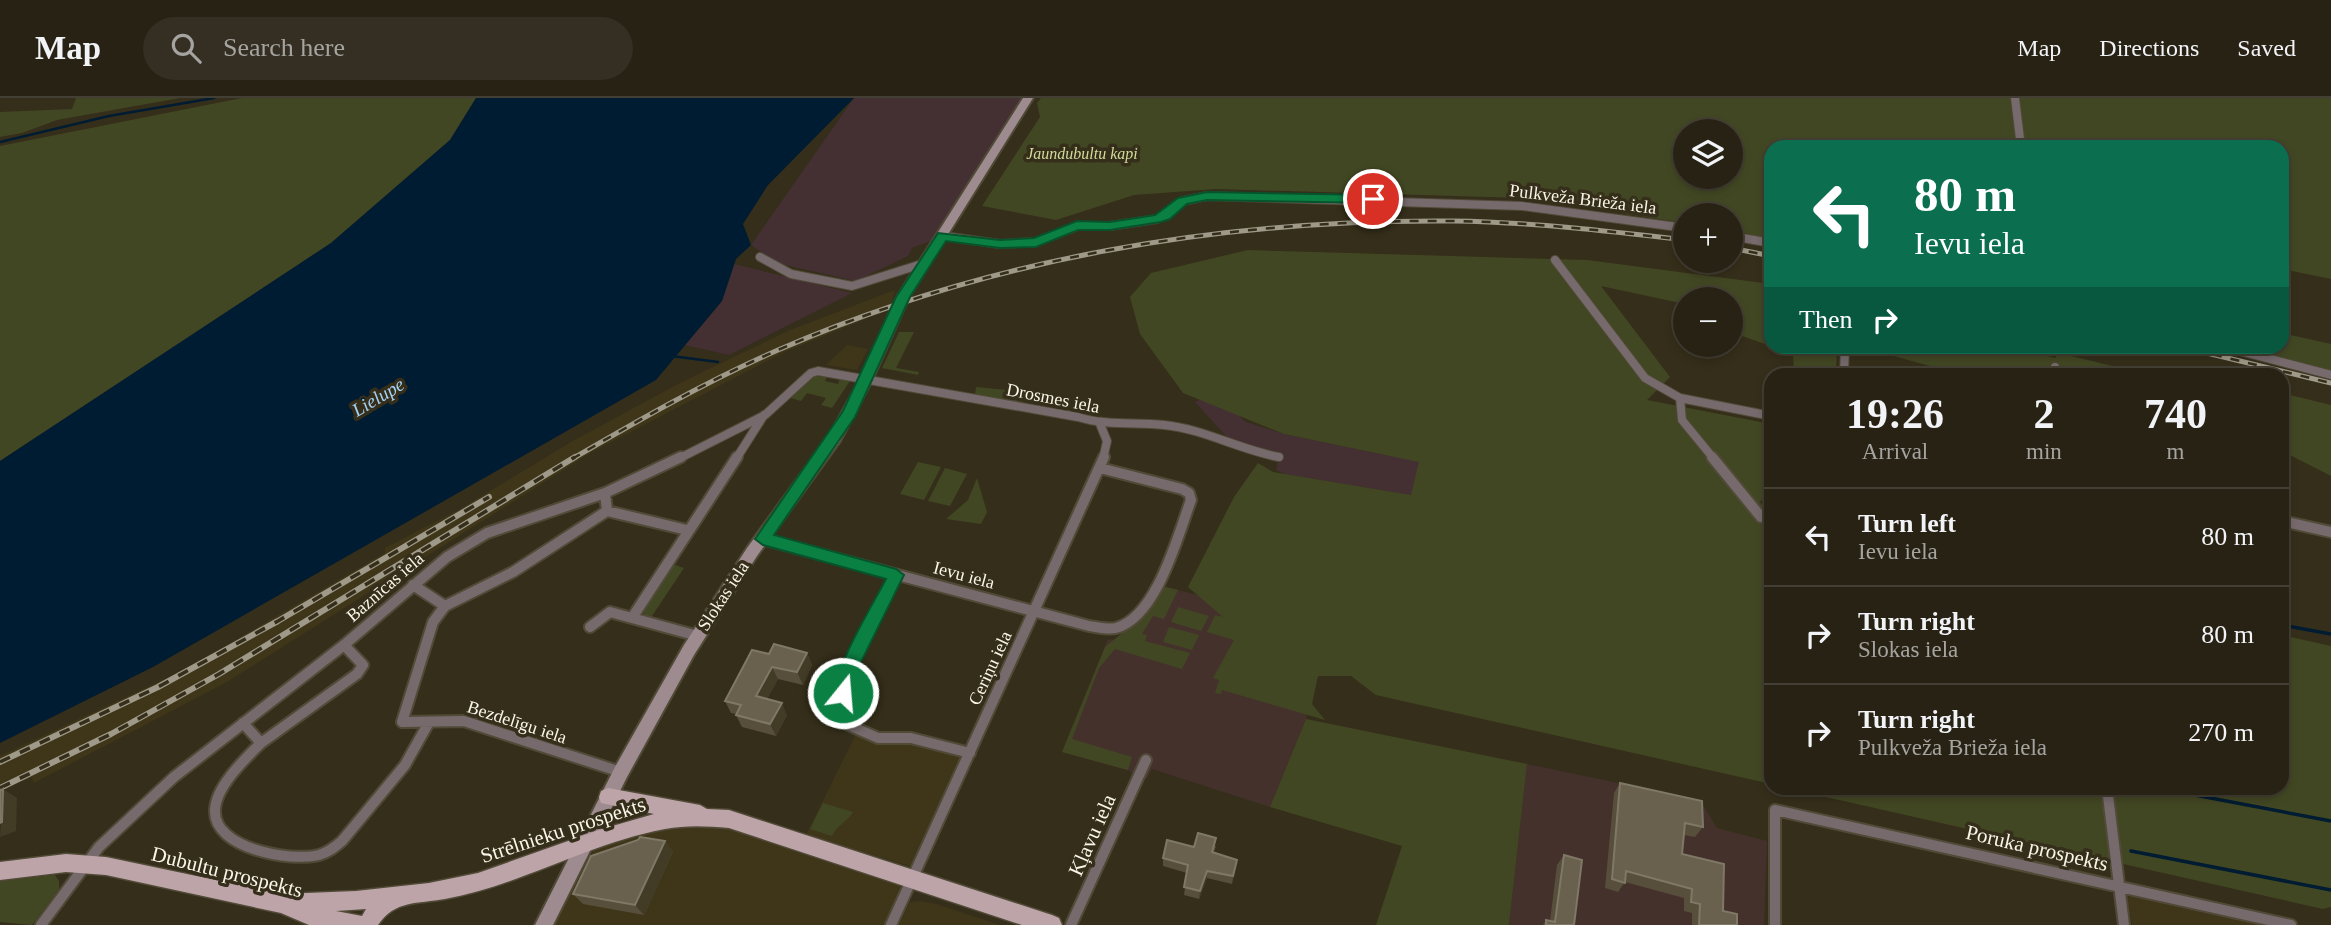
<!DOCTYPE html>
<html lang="en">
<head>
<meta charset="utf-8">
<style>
	body { margin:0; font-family:Georgia,serif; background:#342f22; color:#f1f3f6; height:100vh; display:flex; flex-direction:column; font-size:26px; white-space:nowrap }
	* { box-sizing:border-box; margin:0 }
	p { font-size:23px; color:#a5a4a0 }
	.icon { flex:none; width:38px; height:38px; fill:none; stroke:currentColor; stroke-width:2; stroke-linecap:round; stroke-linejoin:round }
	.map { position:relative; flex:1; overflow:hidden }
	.sheet { position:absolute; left:1764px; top:270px; width:525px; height:427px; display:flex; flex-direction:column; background:#282214; border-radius:21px; box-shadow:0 4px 10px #0003,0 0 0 2px #443f34 }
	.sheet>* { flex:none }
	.hud { position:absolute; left:1764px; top:42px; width:525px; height:214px; border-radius:21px; box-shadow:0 4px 10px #0003,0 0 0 2px #443f34; background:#0b6e4f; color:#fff; overflow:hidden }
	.fabs { position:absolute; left:1673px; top:21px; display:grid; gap:14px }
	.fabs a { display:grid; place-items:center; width:70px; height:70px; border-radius:50%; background:#282214; box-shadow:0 4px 10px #0003,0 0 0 2px #443f34; font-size:35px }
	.pin { position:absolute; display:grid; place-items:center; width:60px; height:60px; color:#fff; margin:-30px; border:4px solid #fff; border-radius:50%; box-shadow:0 2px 7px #0007 }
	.me { position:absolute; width:77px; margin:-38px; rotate:17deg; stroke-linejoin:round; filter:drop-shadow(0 0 5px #0008) }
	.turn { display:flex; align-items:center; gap:24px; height:147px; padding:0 35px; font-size:32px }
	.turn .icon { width:91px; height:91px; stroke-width:2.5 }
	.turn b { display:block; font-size:49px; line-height:60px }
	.then { display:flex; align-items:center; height:66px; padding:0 35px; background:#0003; gap:14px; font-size:26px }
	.eta { display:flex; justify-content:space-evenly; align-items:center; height:119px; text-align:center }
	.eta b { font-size:42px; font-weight:700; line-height:49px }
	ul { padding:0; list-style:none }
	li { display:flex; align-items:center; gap:21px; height:98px; padding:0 35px; border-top:2px solid #443f34 }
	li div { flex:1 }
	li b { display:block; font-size:26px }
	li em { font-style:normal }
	header { display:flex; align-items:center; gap:42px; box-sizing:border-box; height:98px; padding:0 35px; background:#282214; border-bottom:2px solid #443f34 }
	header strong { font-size:33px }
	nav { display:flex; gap:38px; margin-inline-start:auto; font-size:24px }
	.search { width:490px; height:63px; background:#342f22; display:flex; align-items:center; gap:18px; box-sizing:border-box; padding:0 24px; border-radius:38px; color:#a5a4a0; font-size:26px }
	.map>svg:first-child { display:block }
</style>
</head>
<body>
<header>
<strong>Map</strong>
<div class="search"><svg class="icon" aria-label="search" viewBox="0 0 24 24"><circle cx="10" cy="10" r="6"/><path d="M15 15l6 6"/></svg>Search here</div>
<nav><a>Map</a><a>Directions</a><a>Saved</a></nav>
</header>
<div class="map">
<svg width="2331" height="827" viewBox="0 0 2331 827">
	<rect width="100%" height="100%" fill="#352e1a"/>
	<path fill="#3f361a" d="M 895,192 L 890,211 L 784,254 L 592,354 L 227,584 L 34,685 L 32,679 L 0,693 L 0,658 L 186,571 L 385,455 L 385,450 L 462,410 L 571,344 L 676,287 L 790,232 Z
		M 847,247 L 868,251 L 857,272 L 826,267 Z
		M 858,632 L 961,659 L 910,768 L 806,737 Z
		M 724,728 L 900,783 L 899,798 L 884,827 L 553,827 L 594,752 L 607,745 L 663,732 Z
		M 2133,796 L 2270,827 L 2132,827 L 2127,800 Z
		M 919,803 L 937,806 L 1000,827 L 899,827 L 910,804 Z"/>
	<path fill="#443032" d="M 854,0 L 1028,0 L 943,138 L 912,150 L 908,158 L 856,183 L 776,165 L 751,147 Z
		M 734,166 L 852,195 L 729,257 L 685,247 L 722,203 Z
		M 1215,295 L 1246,324 L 1284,336 L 1385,357 L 1455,349 L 1411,397 L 1285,376 L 1276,372 L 1279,359 L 1226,338 L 1195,304 Z"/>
	<path fill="#44312c" d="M 1162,488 L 1331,531 L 1306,621 L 1270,709 L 1152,671 L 1147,681 L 1131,676 L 1130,673 L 1062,654 L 1108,541 L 1115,542 L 1144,517 Z
		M 1527,666 L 1700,702 L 1717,730 L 1767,743 L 1764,827 L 1509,827 Z"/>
	<path fill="#424723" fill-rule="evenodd" d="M 76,0 L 180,0 L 57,22 L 22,35 L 0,39 L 0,14 L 72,11 Z
		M 242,0 L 476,0 L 450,42 L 331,145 L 0,363 L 0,48 Z
		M 1041,0 L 2331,0 L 2331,181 L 2282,171 L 2282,49 L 1771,49 L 1771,141 L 1731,132 L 1731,117 L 1685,117 L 1685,125 L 1522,100 L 1216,91 L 1134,97 L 1056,122 L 982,108 L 1040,19 L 1037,5 ZM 1685,33 L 1731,33 L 1731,79 L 1685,79 Z
		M 1248,152 L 1587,162 L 1771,186 L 1771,248 L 1739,237 L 1741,219 L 1731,216 L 1731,201 L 1685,201 L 1685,206 L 1601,188 L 1670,279 L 1647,302 L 1771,326 L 1771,392 L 1760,404 L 1771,418 L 1771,686 L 1376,597 L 1351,578 L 1318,578 L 1312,606 L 1325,622 L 1222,592 L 1221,596 L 1215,595 L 1219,582 L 1213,580 L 1234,542 L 1207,534 L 1215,517 L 1223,519 L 1188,489 L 1234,399 L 1258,365 L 1273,374 L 1411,397 L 1419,364 L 1284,336 L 1183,295 L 1140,236 L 1130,199 L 1151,175 Z
		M 899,234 L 914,234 L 896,270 L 919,274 L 918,277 L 882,270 Z
		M 2282,235 L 2331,246 L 2331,274 L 2223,249 L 2282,248 Z
		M 1773,249 L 1837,249 L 1836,276 L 1794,276 L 1793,255 Z
		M 1861,249 L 2011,249 L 2055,260 L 2059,255 L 2145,276 L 1959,276 Z
		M 814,278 L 827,279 L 825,283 L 838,286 L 840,281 L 850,283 L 832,310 L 821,307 L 826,300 L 807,295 L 801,303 L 787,299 L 805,282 Z
		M 976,289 L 1040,295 L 1029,295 L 1025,303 L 1019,305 L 980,299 L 975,297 Z
		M 2282,295 L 2331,307 L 2331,378 L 2282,353 Z
		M 918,364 L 941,369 L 924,402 L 900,396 Z
		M 945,370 L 967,376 L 950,408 L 928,403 Z
		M 977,380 L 987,414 L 981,426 L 946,421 L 968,402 Z
		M 675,467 L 684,470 L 652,518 L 645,517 L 643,513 L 669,468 Z
		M 1162,488 L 1178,492 L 1164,521 L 1153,518 L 1142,536 L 1147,537 L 1145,543 L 1190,555 L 1182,571 L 1115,551 L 1099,570 L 1072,641 L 1132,659 L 1128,672 L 1062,654 L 1105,549 L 1144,517 Z
		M 1178,509 L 1209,518 L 1201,533 L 1171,524 Z
		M 1169,529 L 1199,537 L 1192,552 L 1163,544 Z
		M 2282,537 L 2331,548 L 2331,809 L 2323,811 L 1786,690 L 2282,690 Z
		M 1306,621 L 1527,666 L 1509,827 L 1376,827 L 1402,748 L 1270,709 Z
		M 823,705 L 853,714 C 847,724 837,727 832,738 L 810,731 Z
		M 55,777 L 59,783 L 59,791 L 32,827 L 0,824 L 0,783 Z"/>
	<path fill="#001c32" d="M 476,0 L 854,0 L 768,87 L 743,126 L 751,147 L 736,161 L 722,203 L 656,282 L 153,569 L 0,645 L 0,363 L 331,145 L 450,42 Z"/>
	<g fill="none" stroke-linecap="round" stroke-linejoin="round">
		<path stroke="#001c32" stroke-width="2.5" d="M 0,44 L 109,18 L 214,0
			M 671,258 L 718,264"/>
		<path stroke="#001c32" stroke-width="3.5" d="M 2282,527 L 2331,536
			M 2158,690 L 2331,723
			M 2131,753 L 2331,792"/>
		<defs>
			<path id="street-far1" d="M 2015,0 L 2021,49
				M 943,138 L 1000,146 L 1036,144 L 1077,128 L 1110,128 L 1157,121 L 1183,103 L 1207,98 L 1522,108 L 1685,130
				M 1731,138 L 1771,145
				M 760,159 L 791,176 L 852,188 L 925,165
				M 1555,162 L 1645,280 L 1680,300 L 1682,322 L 1714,361
				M 2221,248 L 2331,277
				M 2055,269 L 2056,276
				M 1844,276 L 1845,248
				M 1680,300 L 1771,318
				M 1100,326 L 1107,343 L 1103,361
				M 678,361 L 765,317 L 811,275 L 818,273 L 1078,319 C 1107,328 1134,324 1164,327 C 1204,331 1240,352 1279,359
				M 736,361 L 764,317"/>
			<path id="street" d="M 1712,359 L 1761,419
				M 605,395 L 607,413 L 687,432
				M 607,413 L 513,474 L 445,508 L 433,524 L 402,624 L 464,623 L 621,674
				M 2282,423 L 2331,434
				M 763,441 L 1089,528 C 1097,529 1108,532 1116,530 C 1157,519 1178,437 1191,402 L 1189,395 L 1182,391 L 1100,370
				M 896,477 C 873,524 837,570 844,625 L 878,640 L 911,640 L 970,655
				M 413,487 L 445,508
				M 632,520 L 737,359
				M 590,529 L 610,514 L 698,538
				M 243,625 L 261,645 C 245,661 216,688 215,712 C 213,751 291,764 319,757 C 329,754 335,749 342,743 L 405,667 L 428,626
				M 261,645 L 357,576 L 363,567 L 344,547
				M 2107,690 L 2124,827
				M 41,827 L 99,749 L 174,679 L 344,547 L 447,459 L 487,435 L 605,395 L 681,359
				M 891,827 L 1104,359
				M 1071,827 L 1146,662
				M 1775,827 L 1775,712 L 2291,827"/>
			<path id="secondary" d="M 1023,0 L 1033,0 L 909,199 L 872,282 L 840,343 L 757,458 L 694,557 L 627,679 L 553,827 L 535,827 L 615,669 L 684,547 L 747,450 L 830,336 L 860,282 L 897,199 Z"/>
			<path id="primary" d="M 608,690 L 700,707 L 707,711 L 729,712 L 1052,817 L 1059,820 L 1062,827 L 1022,827 L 729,730 C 707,728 686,727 665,731 C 589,745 521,787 445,801 C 417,806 395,802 378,827 L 309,827 L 281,815 L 106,777 L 66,774 L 0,782 L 0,764 L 66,756 L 106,759 L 282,796 L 356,793 L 429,785 L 478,775 L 602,731 L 654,716 L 601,705 L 599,699 L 601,693 ZM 366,811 L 362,818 L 336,813 Z"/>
		</defs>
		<use href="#street-far1" stroke="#504a37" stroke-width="10"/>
		<use href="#street" stroke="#504a37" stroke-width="14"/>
		<use href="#secondary" stroke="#504a37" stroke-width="4"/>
		<use href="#primary" stroke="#504a37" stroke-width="3"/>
		<use href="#street-far1" stroke="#766a6c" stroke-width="8"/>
		<use href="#street" stroke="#766a6c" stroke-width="10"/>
		<use href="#secondary" fill="#9e8b8f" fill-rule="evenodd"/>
		<use href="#primary" fill="#bda4a9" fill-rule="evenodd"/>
		<defs>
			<path id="rail-far1" d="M 1731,150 L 1771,158
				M 2160,248 L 2187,255
				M 2178,248 L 2331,285
				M 572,361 C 639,322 707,283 778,252 C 990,160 1222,121 1453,123 C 1531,124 1608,133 1685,142"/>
			<path id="rail" d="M 0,664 L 158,589 L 278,523 L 489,399
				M 0,690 L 111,636 L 219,576 L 575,359"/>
		</defs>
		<use href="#rail-far1" stroke="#9e9988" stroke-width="5"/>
		<use href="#rail" stroke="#9e9988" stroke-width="6"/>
		<use href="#rail-far1" stroke="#352e1a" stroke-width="2.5" stroke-dasharray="9" stroke-linecap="butt"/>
		<use href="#rail" stroke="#352e1a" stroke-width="3.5" stroke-dasharray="11" stroke-linecap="butt"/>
	</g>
	<path fill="#574f3b" d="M 807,555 L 812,567 L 803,587 L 778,581 L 767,601 L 787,617 L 776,638 L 742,629 L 736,617 L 736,616 L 731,615 L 725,603 L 769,556 Z
		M 1620,685 L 1703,729 L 1695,739 L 1684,737 L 1682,756 L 1723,813 L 1737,827 L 1692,827 L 1692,815 L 1684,813 L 1684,800 L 1625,784 L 1618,794 L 1605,790 L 1614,695 Z
		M 665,743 L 673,754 L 644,817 L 583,806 L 573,796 Z
		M 1216,748 L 1214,754 L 1237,762 L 1232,786 L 1207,780 L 1199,801 L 1184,797 L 1187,775 L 1163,768 L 1163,760 L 1194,749 Z
		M 1564,757 L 1574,827 L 1543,827 L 1546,822 L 1550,823 L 1557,767 Z"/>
	<path fill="#423b26" d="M 807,555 L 812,567 L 803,587 L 797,574 Z
		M 772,569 L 778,581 L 762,610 L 756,598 Z
		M 782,605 L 787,617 L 776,638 L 770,626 Z
		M 3,691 L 17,700 L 16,733 L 0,739 Z
		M 665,743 L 673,754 L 644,817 L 635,807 Z
		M 1207,773 L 1207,780 L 1199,801 L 1200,793 Z"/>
	<path fill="#69614e" stroke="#7f7866" stroke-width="2" d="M 774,546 L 807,555 L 797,574 L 772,569 L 756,598 L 782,605 L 770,626 L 736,617 L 741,607 L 725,603 L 752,552 L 769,556 Z
		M 1620,685 L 1702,703 L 1703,729 L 1685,725 L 1682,756 L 1724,766 L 1723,813 L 1737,816 L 1737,827 L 1699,827 L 1700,806 L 1691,804 L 1692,791 L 1626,773 L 1625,785 L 1612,781 Z
		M 3,691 L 2,724 L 0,725 L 0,693 Z
		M 1198,735 L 1216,740 L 1212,754 L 1237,762 L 1233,778 L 1207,773 L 1200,793 L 1184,789 L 1188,767 L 1163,760 L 1167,742 L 1194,749 Z
		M 640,739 L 665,743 L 635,807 L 573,796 L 591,758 L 638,742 Z
		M 1564,757 L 1582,762 L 1574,827 L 1546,827 L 1546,822 L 1555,824 Z"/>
	<path fill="#0b8043" stroke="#07532c" stroke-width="2" d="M 1207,94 L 1373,97 L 1379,101 L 1373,105 L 1207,102 L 1187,106 L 1170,121 L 1161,124 L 1110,132 L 1078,132 L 1036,149 L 1000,150 L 946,143 L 910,199 L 855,319 L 774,437 L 896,471 L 904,477 L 858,570 L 849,600 L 837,600 C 827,580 875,503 886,481 L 763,447 L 755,441 L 843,313 L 896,199 L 938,135 L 1000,142 L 1034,140 L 1077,123 L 1110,124 L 1155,117 L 1178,100 Z"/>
	<g text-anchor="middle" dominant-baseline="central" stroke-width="7" stroke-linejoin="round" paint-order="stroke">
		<g font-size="16" font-style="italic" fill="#d1dc9a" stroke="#352e1a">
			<text x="1082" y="55">Jaundubultu kapi</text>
		</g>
		<g font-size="18" fill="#f9f5e8" stroke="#352e1a">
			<text transform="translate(1583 101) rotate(7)">Pulkveža Brieža iela</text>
			<text transform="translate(1053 300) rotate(11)">Drosmes iela</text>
			<text transform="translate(964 477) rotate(15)">Ievu iela</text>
			<text transform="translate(385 489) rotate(-41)">Baznīcas iela</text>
			<text transform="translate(723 498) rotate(-57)">Slokas iela</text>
			<text transform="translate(990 570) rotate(-65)">Ceriņu iela</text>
			<text transform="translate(517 624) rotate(18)">Bezdelīgu iela</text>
		</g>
		<g font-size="19" font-style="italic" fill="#a5d3f7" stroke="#352e1a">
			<text transform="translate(378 299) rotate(-31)">Lielupe</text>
		</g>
		<g font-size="21" fill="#f9f5e8" stroke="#352e1a">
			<text transform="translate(563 732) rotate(-18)">Strēlnieku prospekts</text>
			<text transform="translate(1092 737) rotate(-66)">Kļavu iela</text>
			<text transform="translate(2037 750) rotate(13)">Poruka prospekts</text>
			<text transform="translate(227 774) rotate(14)">Dubultu prospekts</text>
		</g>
	</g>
</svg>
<div class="fabs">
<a><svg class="icon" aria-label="layers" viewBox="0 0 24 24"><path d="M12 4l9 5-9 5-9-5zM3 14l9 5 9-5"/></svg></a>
<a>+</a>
<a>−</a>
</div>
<div class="pin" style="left:1373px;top:101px;background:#d93025"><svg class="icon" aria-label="arrive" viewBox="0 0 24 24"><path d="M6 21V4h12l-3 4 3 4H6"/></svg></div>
<svg class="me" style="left:843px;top:595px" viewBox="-20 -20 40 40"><circle r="17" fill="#0b8043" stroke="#fff" stroke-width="3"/><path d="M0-11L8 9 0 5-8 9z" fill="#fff"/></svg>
<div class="hud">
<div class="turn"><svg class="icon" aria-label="left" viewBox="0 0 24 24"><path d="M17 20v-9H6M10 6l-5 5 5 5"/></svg><div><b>80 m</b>Ievu iela</div></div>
<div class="then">Then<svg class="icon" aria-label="right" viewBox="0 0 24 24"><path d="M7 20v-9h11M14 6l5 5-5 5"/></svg></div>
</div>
<section class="sheet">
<div class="eta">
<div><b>19:26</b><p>Arrival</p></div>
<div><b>2</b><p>min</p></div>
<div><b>740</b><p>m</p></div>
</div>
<ul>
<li><svg class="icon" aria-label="left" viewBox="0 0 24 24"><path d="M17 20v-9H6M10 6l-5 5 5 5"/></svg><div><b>Turn left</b><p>Ievu iela</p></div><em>80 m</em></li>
<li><svg class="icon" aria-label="right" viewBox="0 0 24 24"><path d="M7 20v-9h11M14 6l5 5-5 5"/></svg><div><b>Turn right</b><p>Slokas iela</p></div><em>80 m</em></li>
<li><svg class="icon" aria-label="right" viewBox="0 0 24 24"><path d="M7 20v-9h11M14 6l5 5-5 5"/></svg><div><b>Turn right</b><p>Pulkveža Brieža iela</p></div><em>270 m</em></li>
</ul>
</section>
</div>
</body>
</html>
